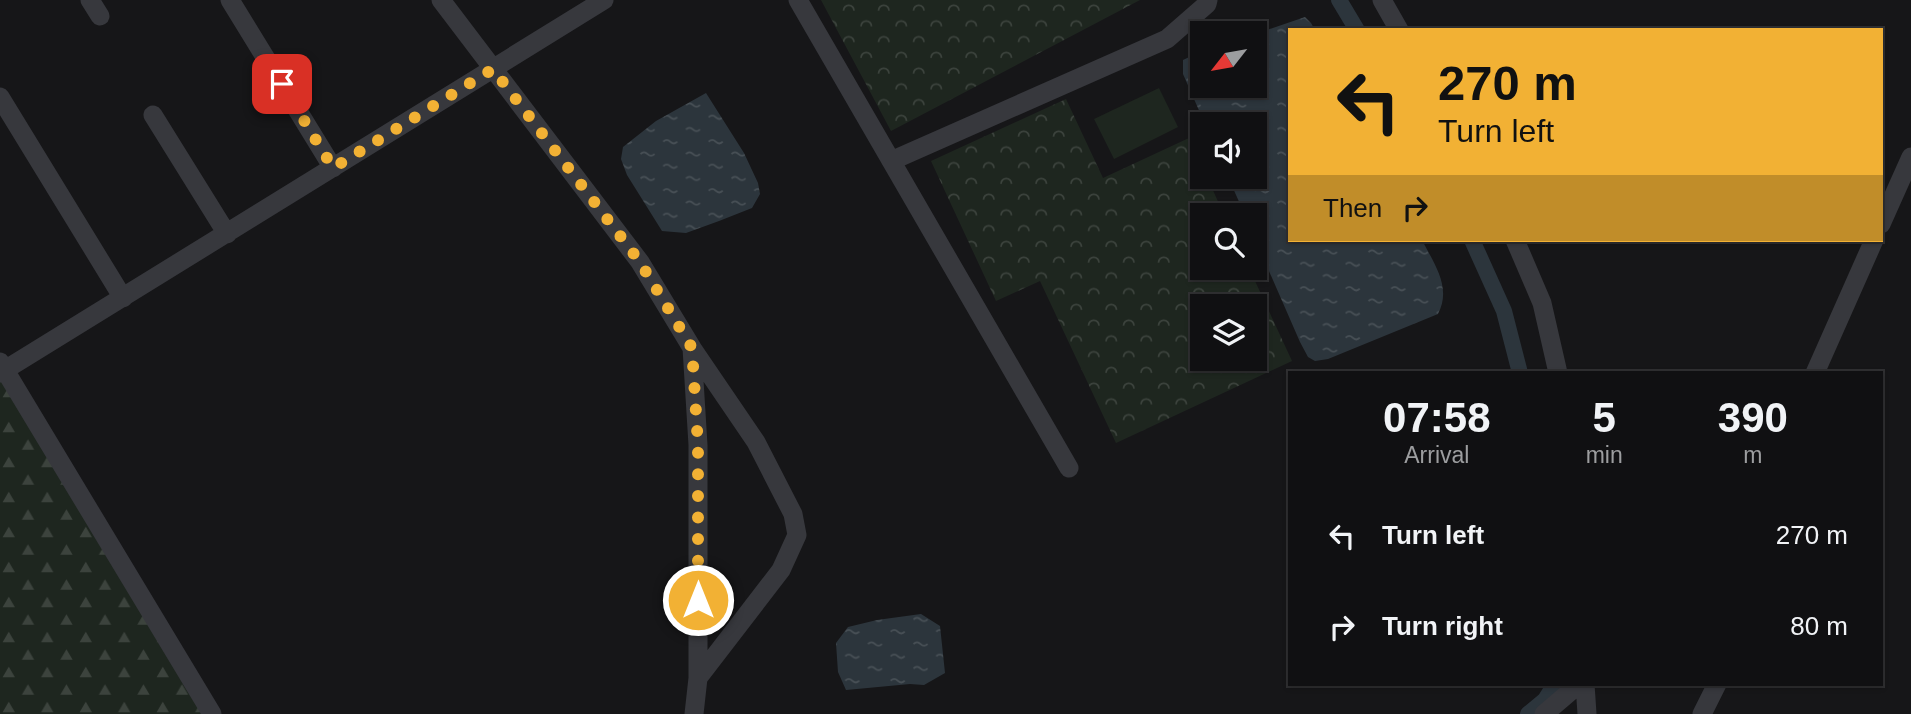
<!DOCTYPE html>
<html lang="en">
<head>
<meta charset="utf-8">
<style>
	body { margin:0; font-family:Helvetica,sans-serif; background:#1e1e20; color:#f1f3f6; height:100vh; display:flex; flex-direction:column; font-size:26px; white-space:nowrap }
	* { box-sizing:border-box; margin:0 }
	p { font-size:23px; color:#9c9d9f }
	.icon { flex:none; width:38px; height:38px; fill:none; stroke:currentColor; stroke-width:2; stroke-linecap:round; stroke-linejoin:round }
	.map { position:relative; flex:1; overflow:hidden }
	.sheet { position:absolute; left:1288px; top:371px; width:595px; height:315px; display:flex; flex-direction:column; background:#101012; border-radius:0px; box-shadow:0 2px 5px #0004,0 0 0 2px #303032 }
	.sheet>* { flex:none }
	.hud { position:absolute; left:1288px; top:28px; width:595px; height:214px; border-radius:0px; box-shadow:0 2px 5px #0004,0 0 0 2px #303032; background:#f2b134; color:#111; overflow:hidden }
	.needle { width:46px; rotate:239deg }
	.fabs { position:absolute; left:1190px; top:21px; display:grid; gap:14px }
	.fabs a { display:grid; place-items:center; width:77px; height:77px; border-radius:0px; background:#101012; box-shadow:0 2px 5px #0004,0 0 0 2px #303032; font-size:35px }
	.pin { position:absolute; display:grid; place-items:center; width:60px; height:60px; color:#fff; margin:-30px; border-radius:14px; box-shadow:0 4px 10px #0006 }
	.me { position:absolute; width:77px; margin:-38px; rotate:0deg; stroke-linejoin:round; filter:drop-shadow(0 0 5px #0008) }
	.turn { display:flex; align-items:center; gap:24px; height:147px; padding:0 35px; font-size:32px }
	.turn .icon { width:91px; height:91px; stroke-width:2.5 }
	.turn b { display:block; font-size:49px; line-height:60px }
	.then { display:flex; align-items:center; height:66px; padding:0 35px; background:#0003; gap:14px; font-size:26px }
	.eta { display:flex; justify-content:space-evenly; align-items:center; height:119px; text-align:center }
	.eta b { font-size:42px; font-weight:600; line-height:49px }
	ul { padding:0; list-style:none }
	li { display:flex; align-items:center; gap:21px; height:91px; padding:0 35px }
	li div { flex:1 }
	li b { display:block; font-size:26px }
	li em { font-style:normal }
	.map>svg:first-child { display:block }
</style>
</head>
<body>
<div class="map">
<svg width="1911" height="714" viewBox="0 0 1911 714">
	<defs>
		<pattern id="forest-firs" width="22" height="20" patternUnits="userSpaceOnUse" patternTransform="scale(1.75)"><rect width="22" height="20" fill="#1e261f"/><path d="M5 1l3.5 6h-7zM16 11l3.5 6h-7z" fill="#3c433d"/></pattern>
		<pattern id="park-crowns" width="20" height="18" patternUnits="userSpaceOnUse" patternTransform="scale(1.75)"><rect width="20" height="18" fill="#1e261f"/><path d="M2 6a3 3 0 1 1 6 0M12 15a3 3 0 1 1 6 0" fill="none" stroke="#3c433d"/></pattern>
		<pattern id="water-ripples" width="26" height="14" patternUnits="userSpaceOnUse" patternTransform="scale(1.75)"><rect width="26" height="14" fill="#2c353c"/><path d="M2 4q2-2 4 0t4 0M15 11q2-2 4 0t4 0" fill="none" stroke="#485056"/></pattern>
	</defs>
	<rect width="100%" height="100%" fill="#161618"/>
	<path fill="url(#forest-firs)" d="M 0,373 L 202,714 L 0,714 Z"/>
	<path fill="url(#park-crowns)" fill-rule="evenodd" d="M 821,0 L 1140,0 L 891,131 Z
		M 1066,99 L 1103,178 L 1189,138 L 1202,168 L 1202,177 L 1207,177 L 1224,215 L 1202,215 L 1202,268 L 1249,268 L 1292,361 L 1116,443 L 1040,281 L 996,301 L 931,161 ZM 1202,306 L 1255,306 L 1255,359 L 1202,359 Z"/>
	<path fill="#1e261f" d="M 1159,88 L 1178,127 L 1114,159 L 1094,119 Z"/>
	<path fill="url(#water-ripples)" d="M 1305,17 L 1311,23 L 1315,30 L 1290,30 L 1290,240 L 1422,240 C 1434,264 1452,287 1438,314 L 1328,359 L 1315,361 L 1308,357 L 1300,342 L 1255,239 L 1255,215 L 1245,215 L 1228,177 L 1255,177 L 1255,124 L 1205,124 L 1183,74 L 1183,60 L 1202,51 L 1202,86 L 1255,86 L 1255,34 Z
		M 706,93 L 744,153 L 758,183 L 760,194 L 752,208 L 719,221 L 686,233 L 662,231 L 627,175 L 621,159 L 623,147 L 656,121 Z
		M 921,614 L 940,626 L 945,673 L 924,685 L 910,684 L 846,690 L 838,672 L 836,643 L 848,627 L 877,620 Z"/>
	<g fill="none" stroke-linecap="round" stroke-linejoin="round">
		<path stroke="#2c353c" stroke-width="16" d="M 1339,0 L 1357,30
			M 1472,240 L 1504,311 L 1520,373
			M 1528,714 L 1545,700 L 1555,684"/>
		<path stroke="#37383d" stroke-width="19" d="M 90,0 L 100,16
			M 230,0 L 333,168
			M 441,0 L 640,262 L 692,348 L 698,445 L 698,678 L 694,714
			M 798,0 L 1069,468
			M 1382,0 L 1399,30
			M 0,97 L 123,298
			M 153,115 L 227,234
			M 891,161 L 1167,39 L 1207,4 L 1208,0
			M 1881,224 L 1911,157
			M 1515,240 L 1542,303 L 1558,373
			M 692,348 L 756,442 L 793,514 L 797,535 L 781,570 L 698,678
			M 0,362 L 212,714
			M 0,373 L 604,0
			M 1815,373 L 1874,240
			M 1585,684 L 1587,714
			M 1544,714 L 1579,684
			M 1702,714 L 1717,684"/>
	</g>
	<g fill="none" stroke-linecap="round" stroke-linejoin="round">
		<path stroke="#f2b134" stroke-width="12" stroke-dasharray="0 21.6" d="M 282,84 L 333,168 L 493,69 L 640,262 L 692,348 L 698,445 L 698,600"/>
	</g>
</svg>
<div class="fabs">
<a><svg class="needle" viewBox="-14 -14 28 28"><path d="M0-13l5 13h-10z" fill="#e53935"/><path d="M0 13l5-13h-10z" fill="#9c9d9f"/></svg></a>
<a><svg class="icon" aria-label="sound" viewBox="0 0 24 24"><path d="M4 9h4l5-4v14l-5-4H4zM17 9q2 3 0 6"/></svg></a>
<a><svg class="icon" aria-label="search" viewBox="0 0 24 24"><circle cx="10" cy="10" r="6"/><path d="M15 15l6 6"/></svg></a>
<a><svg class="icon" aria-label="layers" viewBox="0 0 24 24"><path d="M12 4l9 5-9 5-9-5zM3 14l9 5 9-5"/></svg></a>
</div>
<div class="pin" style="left:282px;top:84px;background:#d93025"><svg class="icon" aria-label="arrive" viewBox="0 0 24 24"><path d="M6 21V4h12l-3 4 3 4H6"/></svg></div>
<svg class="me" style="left:698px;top:600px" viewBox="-20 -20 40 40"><circle r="17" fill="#f2b134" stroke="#fff" stroke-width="3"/><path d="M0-11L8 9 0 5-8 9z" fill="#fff"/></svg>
<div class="hud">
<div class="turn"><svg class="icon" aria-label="left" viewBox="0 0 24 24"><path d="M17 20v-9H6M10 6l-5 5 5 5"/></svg><div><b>270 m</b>Turn left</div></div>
<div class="then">Then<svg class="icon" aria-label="right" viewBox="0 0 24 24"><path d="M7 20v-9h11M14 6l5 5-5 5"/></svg></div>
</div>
<section class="sheet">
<div class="eta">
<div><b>07:58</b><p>Arrival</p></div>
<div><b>5</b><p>min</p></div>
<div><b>390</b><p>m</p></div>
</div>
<ul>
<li><svg class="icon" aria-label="left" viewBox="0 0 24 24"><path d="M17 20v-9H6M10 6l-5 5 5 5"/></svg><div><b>Turn left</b></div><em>270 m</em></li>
<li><svg class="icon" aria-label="right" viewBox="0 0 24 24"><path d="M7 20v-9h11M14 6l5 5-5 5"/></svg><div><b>Turn right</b></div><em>80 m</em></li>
</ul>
</section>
</div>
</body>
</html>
